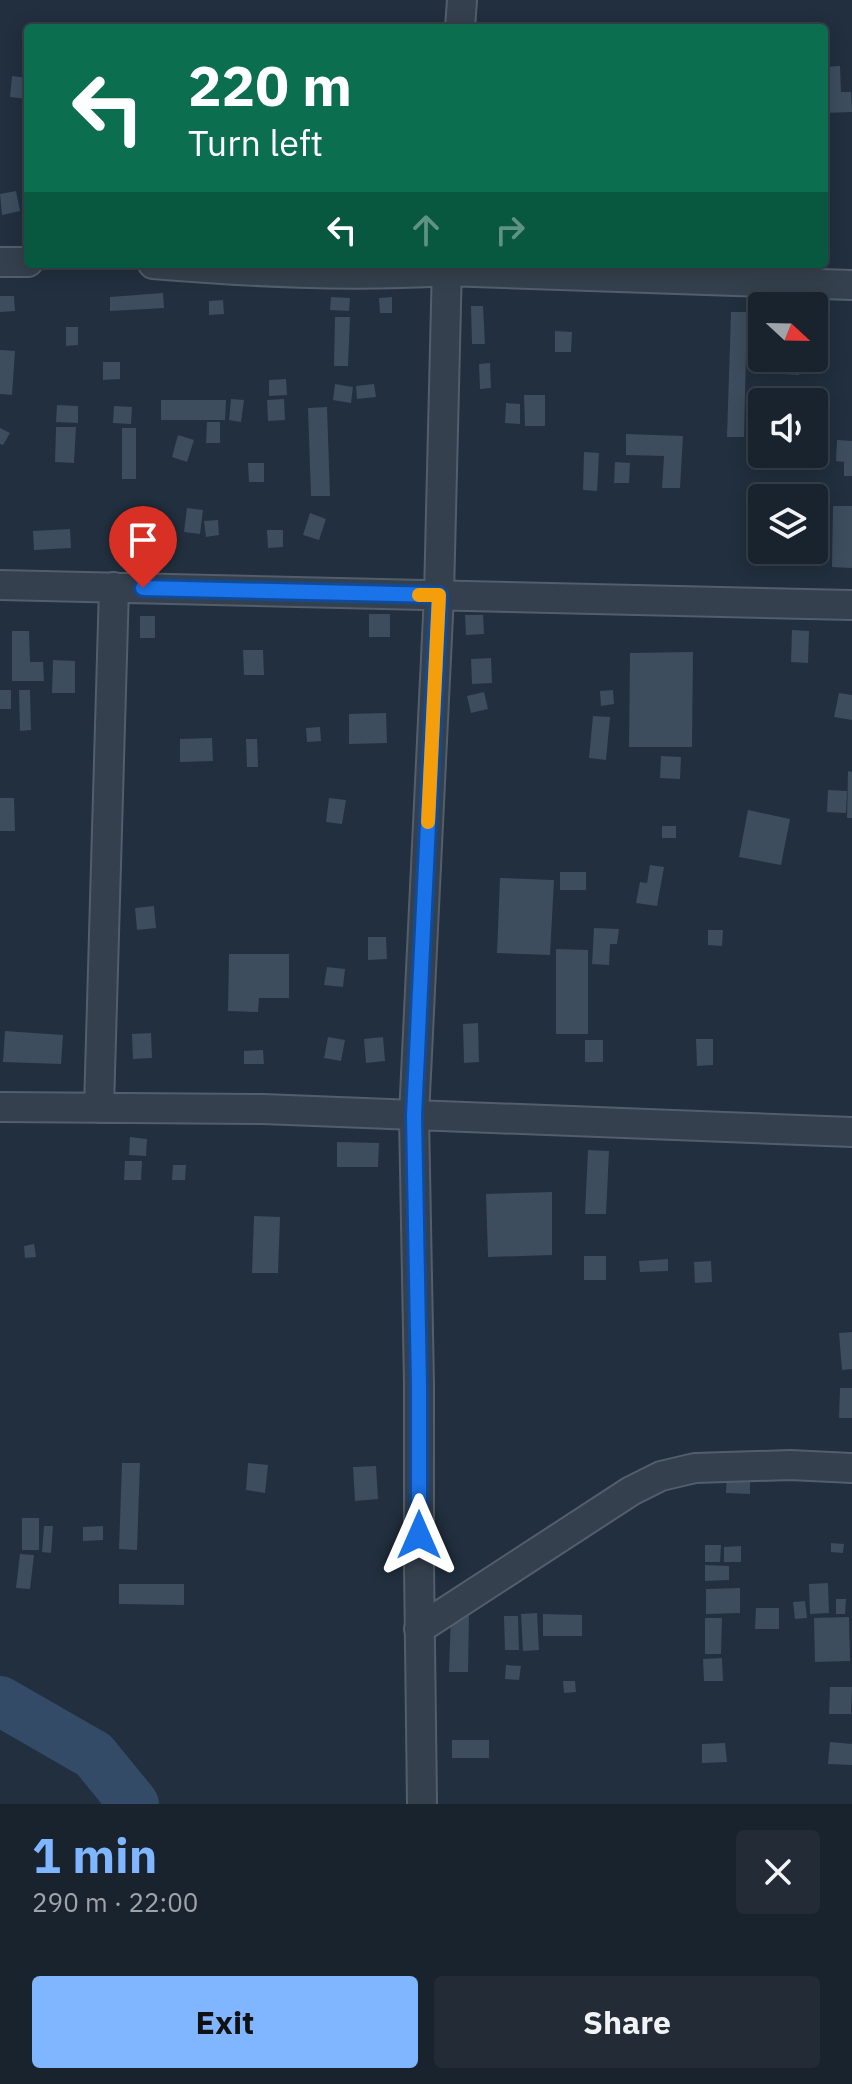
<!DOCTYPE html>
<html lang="en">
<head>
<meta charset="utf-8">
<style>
	body { margin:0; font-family:"IBM Plex Sans",sans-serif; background:#222b36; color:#f1f3f6; height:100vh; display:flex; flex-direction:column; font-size:30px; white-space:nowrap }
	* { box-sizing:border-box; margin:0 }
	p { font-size:26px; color:#9fa4aa }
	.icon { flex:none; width:44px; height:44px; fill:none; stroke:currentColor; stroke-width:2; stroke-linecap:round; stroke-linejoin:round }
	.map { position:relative; height:1804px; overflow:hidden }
	.sheet { display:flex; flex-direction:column; background:#19232e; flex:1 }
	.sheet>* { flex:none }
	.guide { position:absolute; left:24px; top:24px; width:804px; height:244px; border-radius:8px; box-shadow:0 4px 20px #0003,0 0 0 2px #37404a; background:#0b6e4f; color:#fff; overflow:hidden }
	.needle { width:52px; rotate:112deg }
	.buttons { position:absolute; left:748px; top:292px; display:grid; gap:16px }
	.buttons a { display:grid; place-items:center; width:80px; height:80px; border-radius:8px; background:#19232e; box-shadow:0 4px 20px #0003,0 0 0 2px #37404a; font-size:40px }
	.pin { position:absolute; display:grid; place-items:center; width:68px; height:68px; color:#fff; margin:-82px -34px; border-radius:50% 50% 50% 0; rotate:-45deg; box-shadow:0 0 8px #0007 }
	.pin .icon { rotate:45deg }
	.me { position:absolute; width:88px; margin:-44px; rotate:0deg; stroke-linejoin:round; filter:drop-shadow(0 0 6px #0008) }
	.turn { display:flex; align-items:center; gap:28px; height:168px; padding:0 32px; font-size:36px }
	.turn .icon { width:104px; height:104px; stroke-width:2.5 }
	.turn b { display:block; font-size:56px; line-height:68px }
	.lanes { display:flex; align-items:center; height:76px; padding:0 32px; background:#0003; justify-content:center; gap:40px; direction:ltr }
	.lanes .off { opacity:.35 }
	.round { display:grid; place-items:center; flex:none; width:84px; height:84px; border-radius:8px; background:#222b36 }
	.overview { display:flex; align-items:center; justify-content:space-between; height:136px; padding:0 32px }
	h1 { font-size:48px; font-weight:700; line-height:60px; color:#80b6ff }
	.action { display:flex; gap:16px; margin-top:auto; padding:16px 32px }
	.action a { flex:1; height:92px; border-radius:8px; background:#80b6ff; color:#111; font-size:32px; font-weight:700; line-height:92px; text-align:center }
	.action a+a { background:#222b36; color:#f1f3f6 }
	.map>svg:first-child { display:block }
</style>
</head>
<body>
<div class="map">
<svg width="852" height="1804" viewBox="0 0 852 1804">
	<rect width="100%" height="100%" fill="#212f3e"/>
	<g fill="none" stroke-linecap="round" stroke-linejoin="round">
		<path stroke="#344b67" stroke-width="50" d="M 0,1701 L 94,1755 L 134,1804"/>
	</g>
	<path fill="#3d4d5e" d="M 840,66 L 841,92 L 851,92 L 852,112 L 824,113 L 824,67 Z
		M 12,76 L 28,78 L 28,99 L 10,97 Z
		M 16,191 L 20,211 L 2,215 L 0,194 Z
		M 163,293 L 164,308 L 110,311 L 110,297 Z
		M 0,296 L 14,296 L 15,311 L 0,312 Z
		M 331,297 L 350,298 L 349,311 L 330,310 Z
		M 392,297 L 392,313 L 380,313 L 379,298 Z
		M 223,300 L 224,314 L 209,315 L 209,301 Z
		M 471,306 L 483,306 L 485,344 L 472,344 Z
		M 731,312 L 747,312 L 744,437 L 727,437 Z
		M 335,317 L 350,317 L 348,366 L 334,366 Z
		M 66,327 L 78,327 L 78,345 L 66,346 Z
		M 555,331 L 572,332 L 571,352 L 555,352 Z
		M 0,350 L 15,351 L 12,395 L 0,394 Z
		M 785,358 L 800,358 L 799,375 L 784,374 Z
		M 103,362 L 120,362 L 120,379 L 103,380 Z
		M 490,363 L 491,388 L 480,389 L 479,364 Z
		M 286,379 L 287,395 L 269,396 L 269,380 Z
		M 335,384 L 353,387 L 351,403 L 333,400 Z
		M 374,384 L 376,397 L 357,399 L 356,386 Z
		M 524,395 L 545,395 L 545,426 L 525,426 Z
		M 231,399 L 244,400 L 241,422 L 229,420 Z
		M 284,399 L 285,420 L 268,421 L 267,400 Z
		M 161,400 L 226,400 L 225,420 L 161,420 Z
		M 506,403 L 520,404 L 520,424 L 505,423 Z
		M 57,405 L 78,406 L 78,423 L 56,422 Z
		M 114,406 L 132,407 L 131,424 L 113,423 Z
		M 327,407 L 330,496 L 311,496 L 308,408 Z
		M 207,422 L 220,422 L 220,443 L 206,443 Z
		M 56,427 L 76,427 L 74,463 L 55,462 Z
		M 0,428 L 10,433 L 3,445 L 0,444 Z
		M 122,428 L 136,428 L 136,479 L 122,479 Z
		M 626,434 L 683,436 L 680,488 L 662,488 L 664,456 L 626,455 Z
		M 178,435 L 194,440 L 187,462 L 172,457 Z
		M 837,440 L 852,441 L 852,476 L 844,476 L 844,462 L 836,461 Z
		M 584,452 L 599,453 L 597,491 L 583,490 Z
		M 615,462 L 630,463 L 629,483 L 614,483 Z
		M 248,463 L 264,463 L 264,482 L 249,482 Z
		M 833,506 L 852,506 L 852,568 L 832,567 Z
		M 187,508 L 203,510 L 200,534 L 184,532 Z
		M 310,513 L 326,519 L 319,540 L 303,535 Z
		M 218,520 L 219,535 L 206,537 L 204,521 Z
		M 70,529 L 71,548 L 34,550 L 33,531 Z
		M 267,530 L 283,530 L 283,547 L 268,548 Z
		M 369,614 L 390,614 L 390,637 L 369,637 Z
		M 465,615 L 483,615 L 484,634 L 466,635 Z
		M 140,616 L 155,616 L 155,638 L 140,638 Z
		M 792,630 L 809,631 L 808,663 L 791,662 Z
		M 12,631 L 29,631 L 30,662 L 43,662 L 44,681 L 12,681 Z
		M 243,650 L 263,650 L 264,675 L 244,675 Z
		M 693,652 L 692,747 L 629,747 L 630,653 Z
		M 491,658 L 492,683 L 472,684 L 471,659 Z
		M 53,660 L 75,661 L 75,693 L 52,693 Z
		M 0,690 L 11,690 L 11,709 L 0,709 Z
		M 19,690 L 30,690 L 31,730 L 20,731 Z
		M 613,690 L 614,704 L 601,706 L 600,691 Z
		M 484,692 L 488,709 L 471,713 L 467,696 Z
		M 839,693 L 852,695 L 852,720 L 834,717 Z
		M 386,713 L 387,743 L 349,744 L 349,714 Z
		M 593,716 L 610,717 L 606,760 L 589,758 Z
		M 320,727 L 321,741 L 307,742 L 306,728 Z
		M 212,738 L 213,761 L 180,762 L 180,739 Z
		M 246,739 L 257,739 L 258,767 L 247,767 Z
		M 661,756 L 681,757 L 680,779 L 660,778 Z
		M 848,771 L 852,772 L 852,818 L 847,818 Z
		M 828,790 L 847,791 L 846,813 L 827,812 Z
		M 0,798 L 14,798 L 15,831 L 0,831 Z
		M 329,798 L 346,800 L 342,824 L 326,822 Z
		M 748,810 L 790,819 L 781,865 L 739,857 Z
		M 662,826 L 676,826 L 676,838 L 662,838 Z
		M 650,865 L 664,867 L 657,906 L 636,903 L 640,882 L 647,883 Z
		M 560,872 L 586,872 L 586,890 L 560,890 Z
		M 500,878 L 554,880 L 550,955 L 497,953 Z
		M 154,906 L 156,928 L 137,930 L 135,908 Z
		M 594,928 L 619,929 L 617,944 L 610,944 L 609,965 L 592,964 Z
		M 708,930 L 723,930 L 722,946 L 708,945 Z
		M 368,937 L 386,937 L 387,959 L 368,960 Z
		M 556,949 L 588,950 L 588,1034 L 556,1034 Z
		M 229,954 L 289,954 L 289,998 L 259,998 L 258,1012 L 228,1011 Z
		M 327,967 L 345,969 L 343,987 L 324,985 Z
		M 478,1023 L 479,1062 L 464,1063 L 463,1024 Z
		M 5,1031 L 63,1035 L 61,1064 L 3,1062 Z
		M 151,1033 L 152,1058 L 133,1059 L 132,1034 Z
		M 328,1037 L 345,1040 L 341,1061 L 324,1058 Z
		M 383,1037 L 385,1061 L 366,1063 L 364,1039 Z
		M 696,1039 L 713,1039 L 713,1065 L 697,1066 Z
		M 585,1040 L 603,1040 L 603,1062 L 585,1062 Z
		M 263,1050 L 264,1064 L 244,1064 L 244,1051 Z
		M 130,1137 L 147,1139 L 146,1156 L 129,1155 Z
		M 337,1142 L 379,1143 L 378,1167 L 337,1167 Z
		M 588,1150 L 609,1151 L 606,1214 L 585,1214 Z
		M 125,1161 L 142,1161 L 141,1180 L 124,1180 Z
		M 173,1165 L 186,1165 L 185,1180 L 172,1180 Z
		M 552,1192 L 552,1255 L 488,1257 L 486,1194 Z
		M 254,1216 L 280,1217 L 278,1273 L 252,1273 Z
		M 34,1244 L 36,1257 L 25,1258 L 24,1246 Z
		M 584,1256 L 606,1256 L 606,1280 L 584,1280 Z
		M 668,1259 L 668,1271 L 640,1272 L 639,1261 Z
		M 711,1261 L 712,1282 L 695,1283 L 694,1262 Z
		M 852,1332 L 852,1369 L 842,1370 L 839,1333 Z
		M 840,1388 L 852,1388 L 852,1418 L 839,1418 Z
		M 122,1463 L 140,1463 L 137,1550 L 119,1549 Z
		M 248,1463 L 268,1465 L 265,1493 L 246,1490 Z
		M 376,1466 L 378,1499 L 355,1501 L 353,1467 Z
		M 727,1472 L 750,1472 L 750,1494 L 726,1493 Z
		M 22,1518 L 39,1518 L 39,1550 L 22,1550 Z
		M 44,1526 L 53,1526 L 51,1553 L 42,1552 Z
		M 103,1526 L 103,1540 L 83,1541 L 83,1527 Z
		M 831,1543 L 844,1544 L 843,1553 L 831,1552 Z
		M 705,1545 L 721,1545 L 720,1562 L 705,1562 Z
		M 741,1546 L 741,1562 L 724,1562 L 724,1547 Z
		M 20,1554 L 34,1555 L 30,1589 L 16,1588 Z
		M 705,1565 L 729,1566 L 729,1580 L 705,1581 Z
		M 828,1583 L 829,1613 L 810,1614 L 809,1584 Z
		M 119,1584 L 184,1584 L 184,1605 L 119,1604 Z
		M 740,1588 L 740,1613 L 706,1614 L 706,1589 Z
		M 836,1599 L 846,1599 L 845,1614 L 836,1614 Z
		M 805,1601 L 807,1618 L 795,1619 L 793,1602 Z
		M 756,1608 L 779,1608 L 779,1629 L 755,1629 Z
		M 451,1613 L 469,1614 L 468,1672 L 449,1672 Z
		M 537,1613 L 539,1650 L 523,1651 L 521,1614 Z
		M 543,1614 L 582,1615 L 582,1636 L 543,1636 Z
		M 504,1616 L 518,1616 L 519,1650 L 505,1650 Z
		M 849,1617 L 850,1661 L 815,1662 L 814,1618 Z
		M 705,1618 L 722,1618 L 721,1654 L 705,1654 Z
		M 722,1658 L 723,1681 L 704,1681 L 703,1659 Z
		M 506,1665 L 521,1666 L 519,1680 L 505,1679 Z
		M 563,1681 L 575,1681 L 576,1692 L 564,1693 Z
		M 830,1687 L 852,1687 L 851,1714 L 829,1714 Z
		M 452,1740 L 489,1740 L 489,1758 L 452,1758 Z
		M 830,1742 L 852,1744 L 852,1765 L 828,1764 Z
		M 725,1743 L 727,1762 L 702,1763 L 702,1744 Z"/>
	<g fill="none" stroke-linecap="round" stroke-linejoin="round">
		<defs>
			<path id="street" d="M 460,28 L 462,0
				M 0,262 L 28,262
				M 153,264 C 251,272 348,277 446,271 L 852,285
				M 0,585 L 852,605
				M 0,1107 L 263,1109 L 852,1132
				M 99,1108 L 114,587
				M 419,1629 L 631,1491 L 661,1476 L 695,1468 L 790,1465 L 852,1468
				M 422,1804 L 419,1565 L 419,1385 L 414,1116 L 439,595 L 447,264"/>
		</defs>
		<use href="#street" stroke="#535e6c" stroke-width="32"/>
		<use href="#street" stroke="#35404e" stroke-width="28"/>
	</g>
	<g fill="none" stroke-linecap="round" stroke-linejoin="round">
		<defs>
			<path id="route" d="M 143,588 L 439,595 L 414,1116 L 419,1385 L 419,1535"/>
		</defs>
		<use href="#route" stroke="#114b97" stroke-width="20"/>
		<use href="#route" stroke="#1a73e8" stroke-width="14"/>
		<path stroke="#f59e0b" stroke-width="14" d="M 419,595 L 439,595 L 428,822"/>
	</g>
</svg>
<div class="buttons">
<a><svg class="needle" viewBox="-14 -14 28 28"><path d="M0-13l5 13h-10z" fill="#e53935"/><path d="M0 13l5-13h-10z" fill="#9fa4aa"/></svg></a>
<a><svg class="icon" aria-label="sound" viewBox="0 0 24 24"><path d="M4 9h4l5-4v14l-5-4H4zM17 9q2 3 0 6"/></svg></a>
<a><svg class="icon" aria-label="layers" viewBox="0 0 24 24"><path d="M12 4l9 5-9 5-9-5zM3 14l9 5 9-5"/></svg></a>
</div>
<div class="pin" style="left:143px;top:588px;background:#d93025"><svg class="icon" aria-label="arrive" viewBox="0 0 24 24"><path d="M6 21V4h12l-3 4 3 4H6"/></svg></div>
<svg class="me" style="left:419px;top:1535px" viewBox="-20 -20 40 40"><path d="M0-17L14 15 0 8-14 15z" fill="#1a73e8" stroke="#fff" stroke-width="4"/></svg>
<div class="guide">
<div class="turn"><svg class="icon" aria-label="left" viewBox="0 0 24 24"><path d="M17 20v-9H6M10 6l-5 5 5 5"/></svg><div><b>220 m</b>Turn left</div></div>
<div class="lanes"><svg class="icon" aria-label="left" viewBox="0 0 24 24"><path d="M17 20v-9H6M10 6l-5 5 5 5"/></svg><svg class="icon off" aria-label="ahead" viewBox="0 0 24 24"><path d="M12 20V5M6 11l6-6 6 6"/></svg><svg class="icon off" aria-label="right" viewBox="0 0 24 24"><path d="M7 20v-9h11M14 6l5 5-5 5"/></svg></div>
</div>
</div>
<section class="sheet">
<div class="overview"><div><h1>1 min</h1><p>290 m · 22:00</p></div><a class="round"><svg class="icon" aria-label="close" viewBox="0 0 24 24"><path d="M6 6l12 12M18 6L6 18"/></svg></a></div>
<div class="action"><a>Exit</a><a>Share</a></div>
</section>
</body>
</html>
